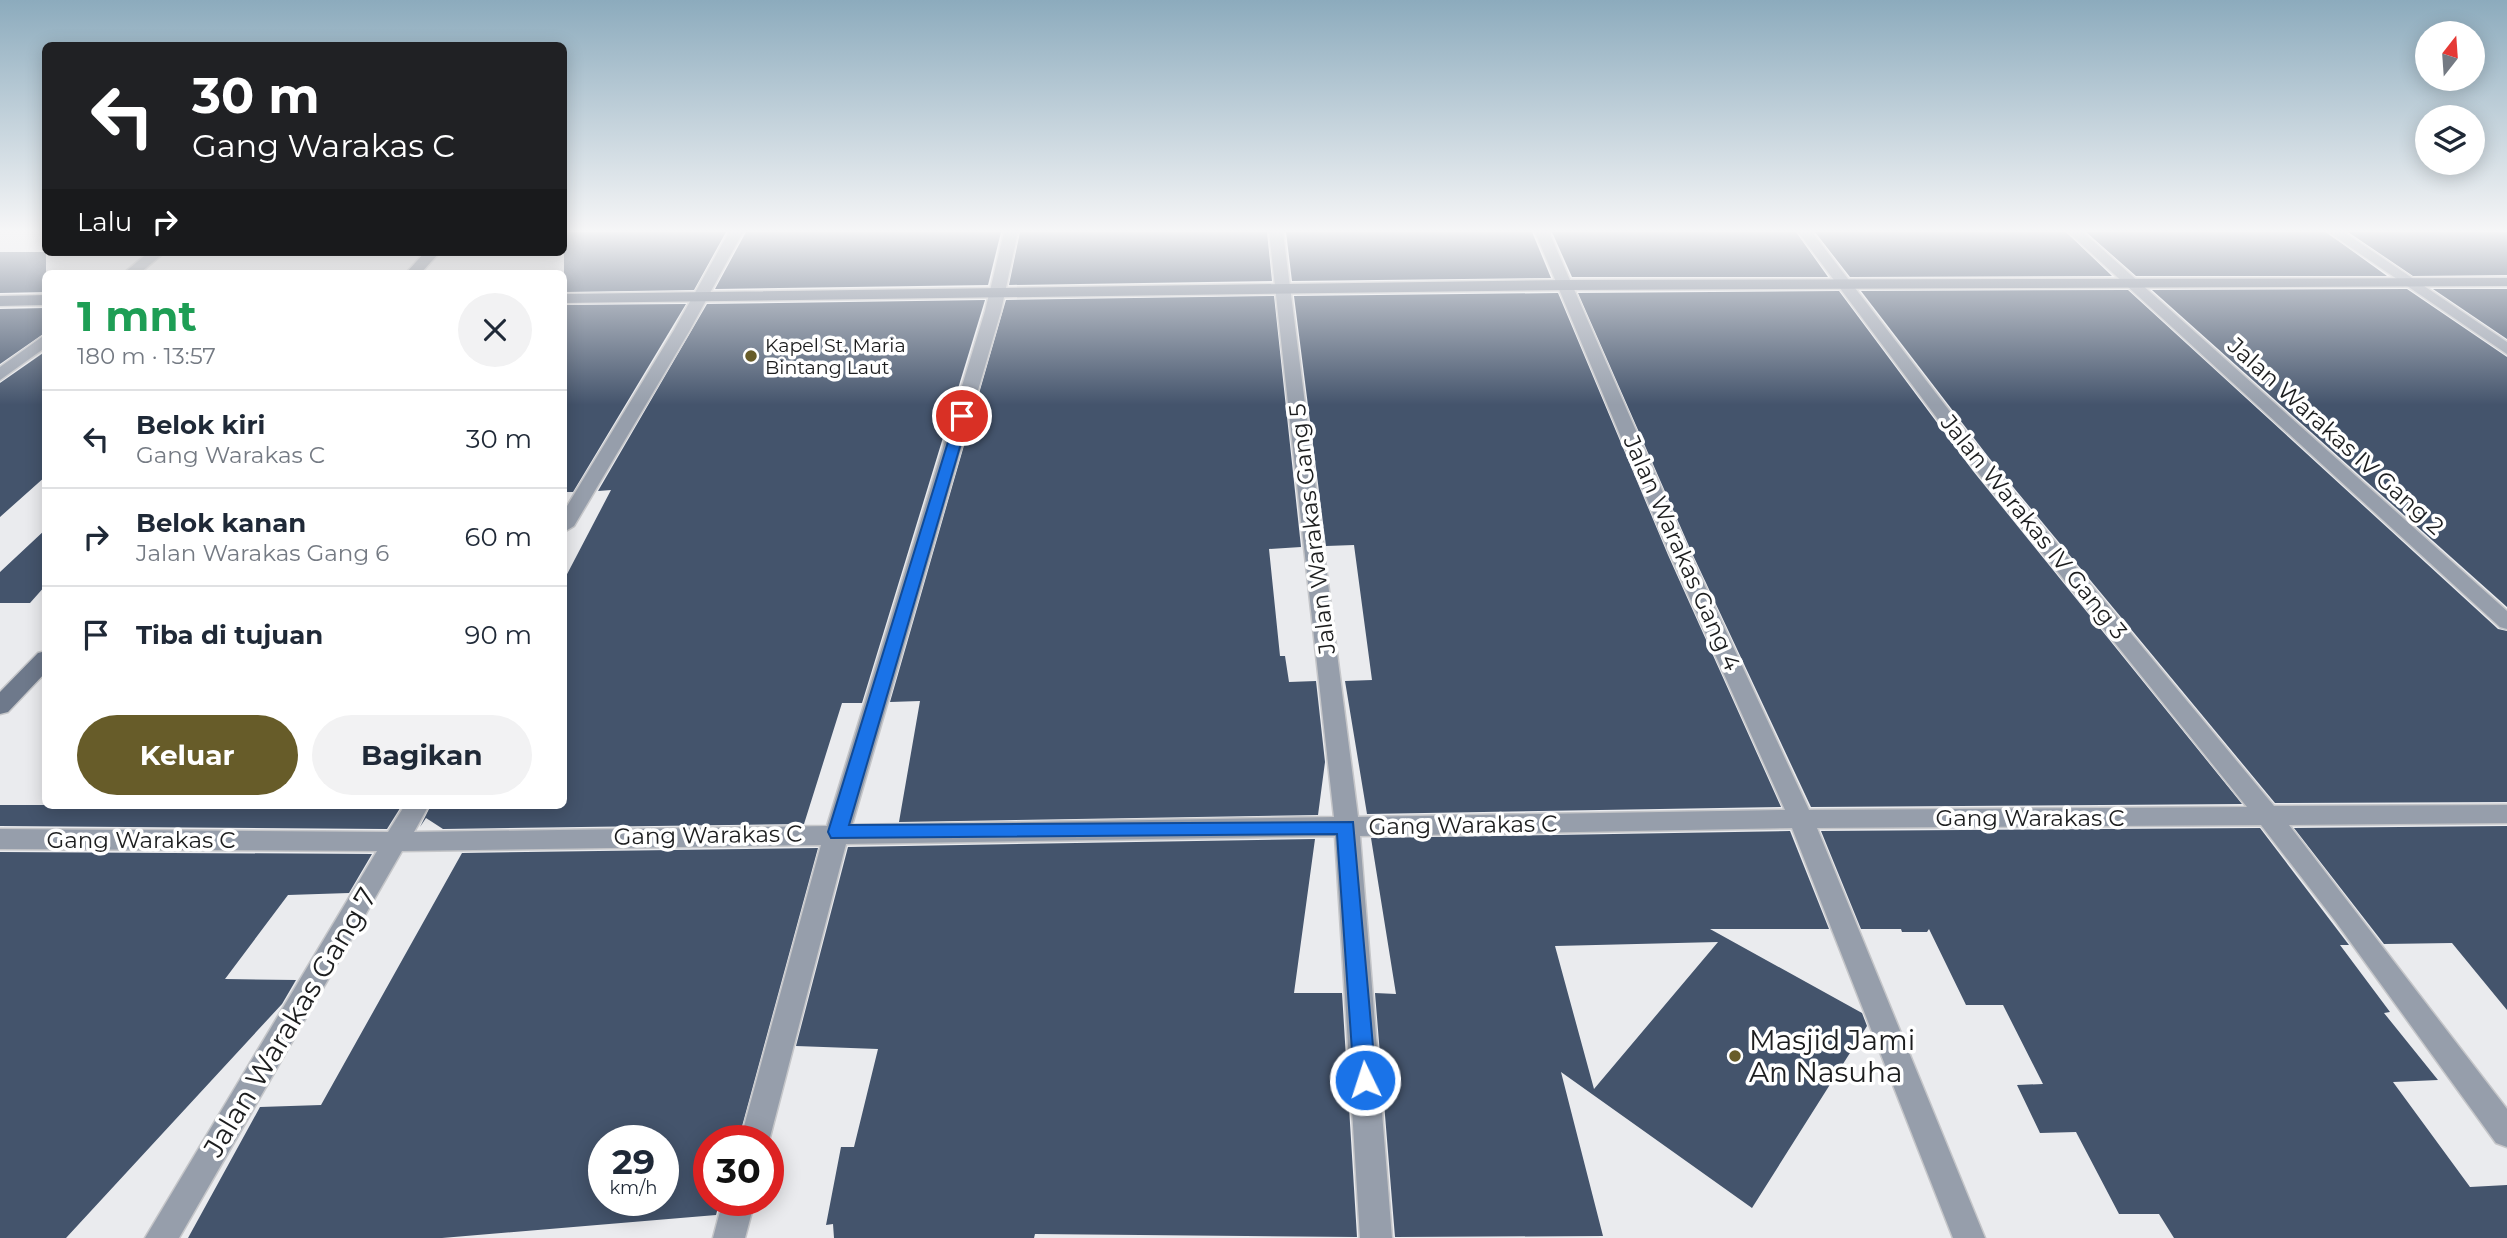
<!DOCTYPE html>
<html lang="id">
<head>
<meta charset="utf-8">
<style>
	body { margin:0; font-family:Montserrat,sans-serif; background:#f2f2f3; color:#1f2937; height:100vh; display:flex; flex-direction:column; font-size:26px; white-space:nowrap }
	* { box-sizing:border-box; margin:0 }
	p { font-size:23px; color:#747a83 }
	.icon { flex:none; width:38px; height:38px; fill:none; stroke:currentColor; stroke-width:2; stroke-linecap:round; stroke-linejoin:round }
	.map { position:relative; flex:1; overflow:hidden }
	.sheet { position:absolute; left:42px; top:270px; width:525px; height:539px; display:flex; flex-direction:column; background:#fff; border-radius:10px; box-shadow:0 4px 18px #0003 }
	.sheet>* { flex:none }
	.banner { position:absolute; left:42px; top:42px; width:525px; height:214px; border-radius:10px; box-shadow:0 4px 18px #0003; background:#202124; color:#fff; overflow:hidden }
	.needle { width:46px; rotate:17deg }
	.buttons { position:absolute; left:2415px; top:21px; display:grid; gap:14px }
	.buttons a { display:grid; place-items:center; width:70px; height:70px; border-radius:50%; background:#fff; box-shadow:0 4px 18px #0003; font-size:35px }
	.speed { position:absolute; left:588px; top:1125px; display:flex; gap:14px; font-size:35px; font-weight:700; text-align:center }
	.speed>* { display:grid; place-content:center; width:91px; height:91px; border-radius:50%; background:#fff; box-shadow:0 4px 18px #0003; line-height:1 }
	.speed small { font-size:18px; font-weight:400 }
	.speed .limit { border:10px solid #d22; background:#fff; color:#111 }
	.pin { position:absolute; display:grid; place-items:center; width:60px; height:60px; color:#fff; margin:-30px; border:4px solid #fff; border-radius:50%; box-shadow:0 2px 7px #0007 }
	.me { position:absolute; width:77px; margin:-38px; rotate:356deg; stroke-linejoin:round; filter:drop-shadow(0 0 5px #0008) }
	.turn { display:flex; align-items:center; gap:24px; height:147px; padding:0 35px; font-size:32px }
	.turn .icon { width:91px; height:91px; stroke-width:2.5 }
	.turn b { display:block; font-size:49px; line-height:60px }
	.then { display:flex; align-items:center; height:66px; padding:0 35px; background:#0003; gap:14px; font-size:26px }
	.round { display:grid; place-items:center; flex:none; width:74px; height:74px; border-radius:37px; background:#f2f2f3 }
	.summary { display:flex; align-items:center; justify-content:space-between; height:119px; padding:0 35px }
	h1 { font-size:42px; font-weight:700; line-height:52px; color:#1e9e55 }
	.cta { display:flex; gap:14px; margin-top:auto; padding:14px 35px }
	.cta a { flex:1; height:80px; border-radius:42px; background:#675c29; color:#fff; font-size:28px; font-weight:700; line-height:80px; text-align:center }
	.cta a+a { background:#f2f2f3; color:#1f2937 }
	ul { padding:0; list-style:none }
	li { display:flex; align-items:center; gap:21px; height:98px; padding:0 35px; border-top:2px solid #e0e1e3 }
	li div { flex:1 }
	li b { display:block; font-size:26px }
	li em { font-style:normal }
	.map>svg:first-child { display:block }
</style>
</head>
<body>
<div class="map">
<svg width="2507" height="1238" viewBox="0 0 2507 1238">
	<rect width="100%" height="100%" fill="#eaebee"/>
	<path fill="#44546c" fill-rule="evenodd" d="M 564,232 L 726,232 L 694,290 L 564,292 Z
		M 746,232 L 1001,232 L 988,285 L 715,289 Z
		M 1020,232 L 1267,232 L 1272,281 L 1009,285 Z
		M 1286,232 L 1532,232 L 1551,278 L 1292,281 Z
		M 1552,232 L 1796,232 L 1828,277 L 1572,277 Z
		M 1815,232 L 2066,232 L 2112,276 L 1850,277 Z
		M 2086,232 L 2326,232 L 2387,276 L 2136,276 Z
		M 2348,232 L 2507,232 L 2507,275 L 2413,276 Z
		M 0,252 L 46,252 L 46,292 L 0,293 Z
		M 2407,289 L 2507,357 L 2507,607 L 2152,290 Z
		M 2433,289 L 2507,289 L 2507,339 Z
		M 2128,290 L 2498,629 L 2507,631 L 2507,802 L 2275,803 L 1990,459 L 1861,291 Z
		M 1839,291 L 1973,471 L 2242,804 L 1811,807 L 1692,553 L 1578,293 Z
		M 1558,293 L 1668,555 L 1781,807 L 1367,814 L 1345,681 L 1372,680 L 1354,545 L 1326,546 L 1294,296 Z
		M 1274,296 L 1301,547 L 1269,549 L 1280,656 L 1285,656 L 1289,682 L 1316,681 L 1325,762 L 1318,815 L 899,822 L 920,701 L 890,702 L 1006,300 Z
		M 985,300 L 862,703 L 842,703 L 804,824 L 443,829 L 426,818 L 420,827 L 431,805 L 564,805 L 564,580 L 611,490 L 598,491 L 707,304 Z
		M 686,304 L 573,492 L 564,492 L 564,305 Z
		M 46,308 L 46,332 L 0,364 L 0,309 Z
		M 46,351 L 46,476 L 0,517 L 0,383 Z
		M 46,529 L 46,585 L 30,603 L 0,603 L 0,572 Z
		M 0,805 L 402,805 L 387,829 L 0,826 Z
		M 2507,826 L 2507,1010 L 2452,943 L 2384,944 L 2294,828 Z
		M 2260,828 L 2349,945 L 2340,945 L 2390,1012 L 2384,1013 L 2438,1080 L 2393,1082 L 2470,1187 L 2507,1185 L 2507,1238 L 2174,1238 L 2159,1214 L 2119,1214 L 2076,1132 L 2040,1133 L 2017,1085 L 2043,1084 L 2003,1005 L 1966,1005 L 1929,929 L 1927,932 L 1902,932 L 1901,929 L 1861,929 L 1821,831 Z
		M 1790,831 L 1829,929 L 1710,929 L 1862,1013 L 1867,1026 L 1752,1208 L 1561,1072 L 1603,1236 L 1395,1237 L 1375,993 L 1396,994 L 1371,838 ZM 1718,942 L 1594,1089 L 1555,946 Z
		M 1315,839 L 1294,993 L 1342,993 L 1357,1237 L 1035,1234 L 1034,1238 L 834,1238 L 833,1224 L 826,1225 L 841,1147 L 854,1147 L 878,1049 L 796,1046 L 848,847 Z
		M 818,848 L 738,1141 L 709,1141 L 709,1200 L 720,1200 L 716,1215 L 442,1238 L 188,1238 L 260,1107 L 321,1105 L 462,853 ZM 604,1141 L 663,1141 L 663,1200 L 604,1200 Z
		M 0,852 L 372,854 L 349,893 L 288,895 L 225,979 L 296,980 L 282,1004 L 66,1238 L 0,1238 Z"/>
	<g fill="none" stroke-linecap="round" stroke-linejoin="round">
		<defs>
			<path id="street" d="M 729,232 L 743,232 L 690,330 L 574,526 L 564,532 L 564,511 L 674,330 Z
				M 1004,232 L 1018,232 L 1001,311 L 852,825 L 1334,817 L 1269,232 L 1283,232 L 1358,817 L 1785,810 L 1670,554 L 1535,232 L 1549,232 L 1690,554 L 1809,810 L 2247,807 L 1975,469 L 1798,232 L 1812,232 L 1988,461 L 2274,806 L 2507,805 L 2507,823 L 2289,825 L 2507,1109 L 2507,1147 L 2496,1143 L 2336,922 L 2261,825 L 1817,828 L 1985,1238 L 1953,1238 L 1792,828 L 1360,836 L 1392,1238 L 1360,1238 L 1335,836 L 846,844 L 768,1145 L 768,1141 L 740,1141 L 821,845 L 402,851 L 179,1238 L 145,1238 L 377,851 L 0,849 L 0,829 L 388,832 L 405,805 L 429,805 L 414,832 L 827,826 L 985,311 Z
				M 2068,232 L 2083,232 L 2507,611 L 2507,629 L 2500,627 Z
				M 2328,232 L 2344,232 L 2507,342 L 2507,354 Z
				M 149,252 L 165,252 L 140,273 L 124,273 Z
				M 46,334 L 46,347 L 0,380 L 0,367 Z
				M 723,1200 L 755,1200 L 745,1238 L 713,1238 Z"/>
			<path id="secondary" d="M 425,252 L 440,252 L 421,273 L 406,273 Z
				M 2507,278 L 2507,286 L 1567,290 L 564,303 L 564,294 L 1567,280 Z
				M 46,295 L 46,305 L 0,306 L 0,296 Z
				M 46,651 L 46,672 L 8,712 L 0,714 L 0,692 L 38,653 Z"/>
		</defs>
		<use href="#street" stroke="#c5c6c9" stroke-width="3"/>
		<use href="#secondary" stroke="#c5c6c9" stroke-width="3"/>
		<use href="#street" fill="#969eab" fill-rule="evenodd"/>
		<use href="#secondary" fill="#6e798b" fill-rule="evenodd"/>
	</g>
	<linearGradient id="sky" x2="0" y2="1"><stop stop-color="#8cabbd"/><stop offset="0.57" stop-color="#f6f6f7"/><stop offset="1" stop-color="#f6f6f7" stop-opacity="0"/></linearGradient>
	<rect width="2507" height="405" fill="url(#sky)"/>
	<path fill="#1a73e8" stroke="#114b97" stroke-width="2" d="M 962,412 L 969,416 L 849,825 L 1353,822 L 1376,1080 L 1372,1087 L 1365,1089 L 1357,1087 L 1354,1080 L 1337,834 L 831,838 L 828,832 L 956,416 Z"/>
	<g fill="#675c29" stroke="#fff" stroke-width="2.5">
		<circle cx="751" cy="356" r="7"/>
		<circle cx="1735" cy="1056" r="7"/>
	</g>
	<g text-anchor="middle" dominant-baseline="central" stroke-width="7" stroke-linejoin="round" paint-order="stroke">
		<g font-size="19" fill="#1c1d1e" stroke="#fff" text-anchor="start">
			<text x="765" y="345">Kapel St. Maria<tspan x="765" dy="22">Bintang Laut</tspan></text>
		</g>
		<g font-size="23" fill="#1c1d1e" stroke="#fff">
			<text transform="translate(2336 436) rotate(42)">Jalan Warakas IV Gang 2</text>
			<text transform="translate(2034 527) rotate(51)">Jalan Warakas IV Gang 3</text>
			<text transform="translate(1312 529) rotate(-97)">Jalan Warakas Gang 5</text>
			<text transform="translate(1682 553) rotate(66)">Jalan Warakas Gang 4</text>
			<text x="2030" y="818">Gang Warakas C</text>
			<text transform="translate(1463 825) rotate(-1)">Gang Warakas C</text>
			<text transform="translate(708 835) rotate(-1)">Gang Warakas C</text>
			<text x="141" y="840">Gang Warakas C</text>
		</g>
		<g font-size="28" fill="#1c1d1e" stroke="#fff">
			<text transform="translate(290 1022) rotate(-59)">Jalan Warakas Gang 7</text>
		</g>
		<g font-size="28" fill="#1c1d1e" stroke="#fff" text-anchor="start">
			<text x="1749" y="1040">Masjid Jami<tspan x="1749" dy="32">An Nasuha</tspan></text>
		</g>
	</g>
</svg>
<div class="buttons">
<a><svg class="needle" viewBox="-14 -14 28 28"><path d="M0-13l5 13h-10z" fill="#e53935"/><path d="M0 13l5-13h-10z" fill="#747a83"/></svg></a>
<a><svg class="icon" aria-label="layers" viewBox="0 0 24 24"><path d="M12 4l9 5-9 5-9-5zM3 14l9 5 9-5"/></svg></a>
</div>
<div class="speed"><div>29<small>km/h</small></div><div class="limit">30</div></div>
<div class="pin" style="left:962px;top:416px;background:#d93025"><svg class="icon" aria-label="arrive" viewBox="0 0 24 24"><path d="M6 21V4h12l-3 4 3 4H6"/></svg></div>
<svg class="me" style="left:1365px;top:1080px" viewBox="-20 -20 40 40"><circle r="17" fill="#1a73e8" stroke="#fff" stroke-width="3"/><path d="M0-11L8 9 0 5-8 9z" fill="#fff"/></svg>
<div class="banner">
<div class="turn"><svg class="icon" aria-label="left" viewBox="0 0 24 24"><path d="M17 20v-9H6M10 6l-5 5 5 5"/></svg><div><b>30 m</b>Gang Warakas C</div></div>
<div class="then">Lalu<svg class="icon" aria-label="right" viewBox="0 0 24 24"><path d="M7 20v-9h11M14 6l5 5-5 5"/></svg></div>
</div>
<section class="sheet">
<div class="summary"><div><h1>1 mnt</h1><p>180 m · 13:57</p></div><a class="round"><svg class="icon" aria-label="close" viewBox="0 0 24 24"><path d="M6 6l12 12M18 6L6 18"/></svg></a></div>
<ul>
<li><svg class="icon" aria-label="left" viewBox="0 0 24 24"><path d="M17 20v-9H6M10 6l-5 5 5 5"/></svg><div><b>Belok kiri</b><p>Gang Warakas C</p></div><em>30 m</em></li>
<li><svg class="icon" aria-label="right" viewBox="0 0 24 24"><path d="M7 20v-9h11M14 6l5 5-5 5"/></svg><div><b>Belok kanan</b><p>Jalan Warakas Gang 6</p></div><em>60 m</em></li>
<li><svg class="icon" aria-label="arrive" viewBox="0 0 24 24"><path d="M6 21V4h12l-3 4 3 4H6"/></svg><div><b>Tiba di tujuan</b></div><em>90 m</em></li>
</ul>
<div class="cta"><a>Keluar</a><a>Bagikan</a></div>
</section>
</div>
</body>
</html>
